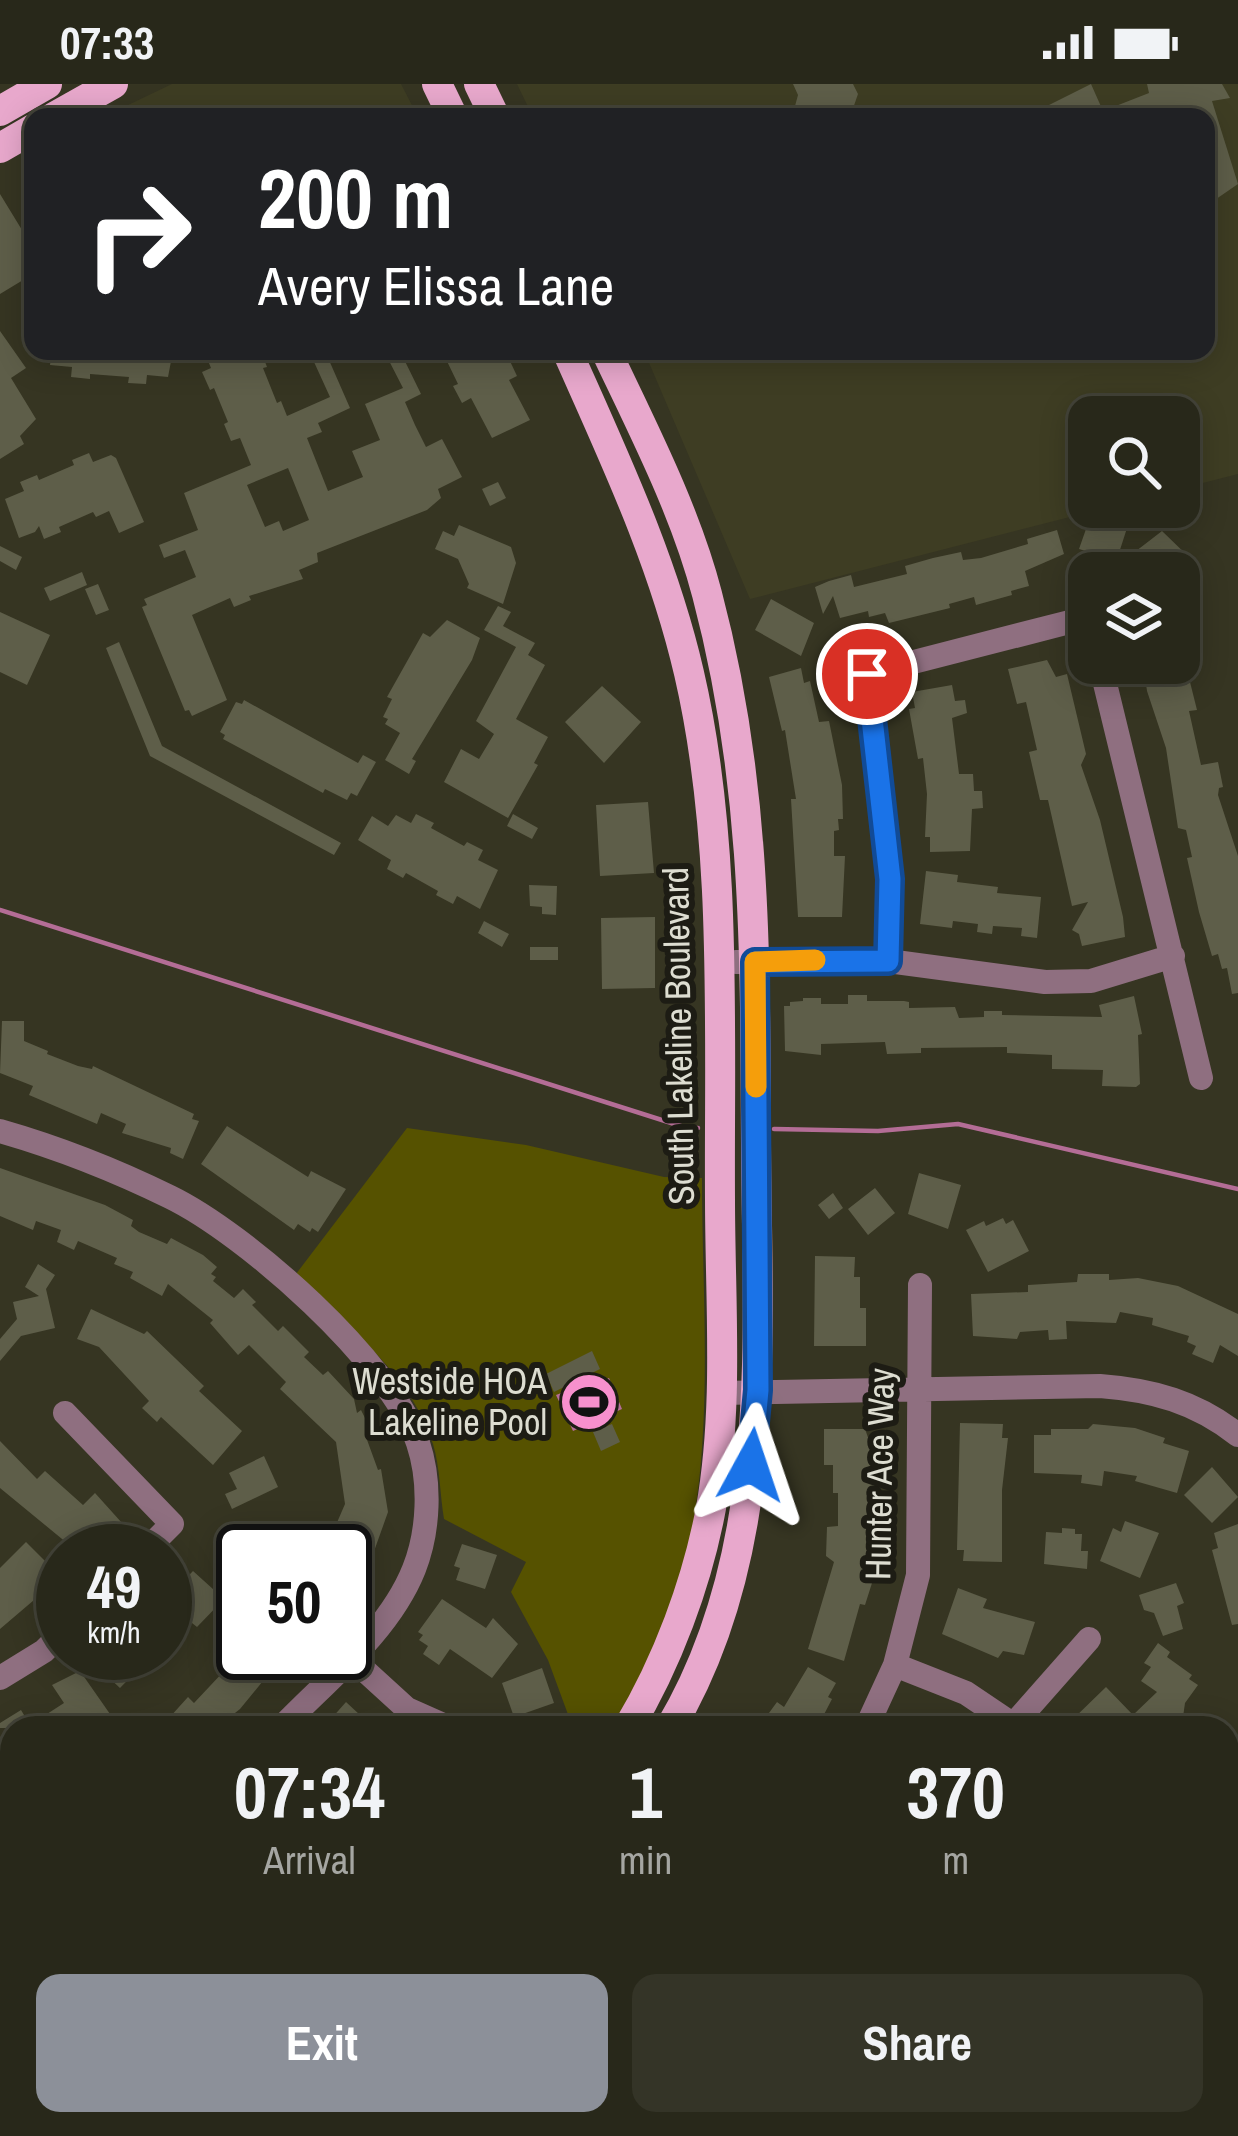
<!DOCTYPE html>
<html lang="en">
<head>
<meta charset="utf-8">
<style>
	body { margin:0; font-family:"Archivo Narrow",sans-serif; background:#343427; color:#f1f3f6; height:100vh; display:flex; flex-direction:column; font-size:45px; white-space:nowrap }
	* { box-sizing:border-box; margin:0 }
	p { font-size:39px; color:#a5a6a2 }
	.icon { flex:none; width:66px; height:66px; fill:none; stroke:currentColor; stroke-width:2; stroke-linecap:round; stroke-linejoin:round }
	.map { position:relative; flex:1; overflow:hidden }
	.drawer { position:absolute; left:0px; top:1632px; width:1239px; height:420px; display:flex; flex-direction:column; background:#28281a; border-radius:36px 36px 0 0; box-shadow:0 6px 30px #0003,0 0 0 3px #444439 }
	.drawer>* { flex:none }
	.top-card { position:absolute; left:24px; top:24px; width:1191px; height:252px; border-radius:24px; box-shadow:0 6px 30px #0003,0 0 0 3px #444439; background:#202124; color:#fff; overflow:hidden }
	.controls { position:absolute; left:1068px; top:312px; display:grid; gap:24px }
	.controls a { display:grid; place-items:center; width:132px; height:132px; border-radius:24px; background:#28281a; box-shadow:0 6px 30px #0003,0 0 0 3px #444439; font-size:60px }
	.speed { position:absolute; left:36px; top:1440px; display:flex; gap:24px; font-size:60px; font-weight:700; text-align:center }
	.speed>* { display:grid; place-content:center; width:156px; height:156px; border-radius:50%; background:#28281a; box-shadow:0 6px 30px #0003,0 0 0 3px #444439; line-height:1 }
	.speed small { font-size:30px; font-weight:400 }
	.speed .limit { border:6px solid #111; border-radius:18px; background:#fff; color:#111 }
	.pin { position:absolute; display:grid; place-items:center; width:102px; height:102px; color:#fff; margin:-51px; border:6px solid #fff; border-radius:50%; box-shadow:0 3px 12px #0007 }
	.me { position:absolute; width:132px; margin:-66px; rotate:5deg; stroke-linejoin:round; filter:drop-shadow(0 0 9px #0008) }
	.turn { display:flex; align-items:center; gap:42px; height:252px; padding:0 36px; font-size:54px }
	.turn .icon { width:156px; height:156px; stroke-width:2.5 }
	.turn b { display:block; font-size:84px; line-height:102px }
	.eta { display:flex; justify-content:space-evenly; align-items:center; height:204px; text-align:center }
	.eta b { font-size:72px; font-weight:800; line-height:84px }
	.cta { display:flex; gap:24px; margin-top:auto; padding:24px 36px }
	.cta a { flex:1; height:138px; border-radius:24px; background:#8c9099; color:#fff; font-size:48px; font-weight:800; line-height:138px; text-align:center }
	.cta a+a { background:#343427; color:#f1f3f6 }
	.status { display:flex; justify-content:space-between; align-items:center; height:84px; padding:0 60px; background:#28281a; direction:ltr }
	.status svg { height:33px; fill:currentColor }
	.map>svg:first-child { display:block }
</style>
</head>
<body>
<div class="status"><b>07:33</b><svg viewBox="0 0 49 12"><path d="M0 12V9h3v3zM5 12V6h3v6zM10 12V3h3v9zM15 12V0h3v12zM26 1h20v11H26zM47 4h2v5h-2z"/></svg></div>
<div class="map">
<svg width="1238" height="2052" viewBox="0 0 1238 2052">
	<rect width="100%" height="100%" fill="#363522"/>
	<path fill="#3e3d23" d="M 172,0 L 401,0 L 418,33 L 103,33 Z
		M 517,0 L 1238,0 L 1238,390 L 1179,405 L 1179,333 L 1089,333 L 1089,423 L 1109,423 L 750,515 L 644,267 L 1206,267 L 1206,33 L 533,33 Z"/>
	<path fill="#565200" d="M 407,1044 L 526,1061 L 664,1093 L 702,1094 C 702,1233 718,1385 674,1518 C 660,1561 634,1603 615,1644 L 573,1644 L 548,1576 L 511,1508 L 526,1478 L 444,1435 C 440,1411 440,1383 433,1360 C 410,1287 345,1243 296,1190 Z"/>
	<path fill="#b46d96" d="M 609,1294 L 622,1325 L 573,1347 L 556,1311 L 569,1306 L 572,1311 Z"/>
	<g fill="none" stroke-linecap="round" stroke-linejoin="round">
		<path stroke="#b46d96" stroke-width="4.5" d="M 0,826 L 687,1044 L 698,1044
			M 774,1045 L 878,1047 L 958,1040 L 1238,1105"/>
	</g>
	<path fill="#5e5e49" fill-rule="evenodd" d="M 793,0 L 853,0 L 858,10 L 850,33 L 792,33 L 798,11 Z
		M 1091,0 L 1103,27 L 1149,9 L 1147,0 L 1222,0 L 1230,14 L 1212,17 L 1238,100 L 1206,122 L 1206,33 L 1025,33 Z
		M 0,110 L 33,164 L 33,190 L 0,210 Z
		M 0,247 L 26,284 L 11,294 L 36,335 L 20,352 L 24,360 L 0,375 Z
		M 52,267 L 173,267 L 168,293 L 147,291 L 146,300 L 128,299 L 129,293 L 90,290 L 90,295 L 71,293 L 72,283 L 50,281 Z
		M 204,267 L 261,267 L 267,283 L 263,284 L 277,319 L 281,317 L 287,332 L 330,313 L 309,267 L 325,267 L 350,324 L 318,339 L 322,348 L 307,354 L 328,407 L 363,393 L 352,367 L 380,356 L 365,320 L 403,304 L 384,267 L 400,267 L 421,310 L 405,318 L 415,341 L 426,363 L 442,355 L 462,393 L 438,405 L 441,414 L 427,426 L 317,469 L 318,478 L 299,486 L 303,495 L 249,512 L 251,516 L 234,523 L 230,514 L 192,531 L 227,616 L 192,632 L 189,626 L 185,627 L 142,523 L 147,521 L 144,515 L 196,493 L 185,466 L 164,474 L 159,461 L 198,446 L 184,409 L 251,381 L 240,354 L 231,357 L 224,340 L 228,338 L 214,304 L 210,306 L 202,288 L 211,284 ZM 288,384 L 309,436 L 283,447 L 279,437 L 265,443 L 247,401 Z
		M 442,267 L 500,267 L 504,277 L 509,275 L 517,292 L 509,296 L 530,336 L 492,354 L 471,314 L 462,319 L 453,302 L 458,300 Z
		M 89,369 L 93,378 L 111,371 L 116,374 L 144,438 L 119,449 L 109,427 L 96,433 L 93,428 L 59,443 L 61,448 L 44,455 L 39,442 L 35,448 L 19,454 L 5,415 L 24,407 L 20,398 L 37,391 L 39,396 L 74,381 L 72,376 Z
		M 498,398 L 506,414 L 490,422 L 482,405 Z
		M 1098,423 L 1118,428 L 1115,437 L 1128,441 L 1118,472 L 1103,467 L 1102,472 L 1079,465 L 1092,428 L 1096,430 Z
		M 459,441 L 511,463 L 516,479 L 503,520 L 467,504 L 469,500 L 458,475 L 435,465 L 443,447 L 454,452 Z
		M 1057,446 L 1064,470 L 1025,487 L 1029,502 L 1011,507 L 1012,511 L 976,521 L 974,513 L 949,520 L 950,524 L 889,539 L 885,529 L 869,533 L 868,527 L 840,534 L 833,512 L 823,530 L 815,503 L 829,497 L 851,491 L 854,503 L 907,490 L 905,482 L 933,474 L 961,468 L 963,476 L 981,474 L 1028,460 L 1027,455 Z
		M 1162,447 L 1194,478 L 1182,487 L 1198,539 L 1189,542 L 1199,584 L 1187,586 L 1197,626 L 1189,627 L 1201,681 L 1218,678 L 1223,703 L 1219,704 L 1218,711 L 1238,772 L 1238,909 L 1232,910 L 1227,884 L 1222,885 L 1218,870 L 1212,872 L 1199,828 L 1187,774 L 1192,773 L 1186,746 L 1178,744 L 1166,664 L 1147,607 L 1143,579 L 1179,579 L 1179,489 L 1140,489 L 1150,481 L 1127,474 Z
		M 0,462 L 22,473 L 16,486 L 0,477 Z
		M 82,488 L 87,501 L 50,517 L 44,504 Z
		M 98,500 L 109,526 L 96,531 L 85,505 Z
		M 771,515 L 814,539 L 801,572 L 755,546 Z
		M 498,522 L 511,528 L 503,542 L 535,559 L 528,571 L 545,581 L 516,635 L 548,653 L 534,679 L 538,681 L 508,734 L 444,698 L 461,665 L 479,675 L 494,650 L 476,637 L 516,563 L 484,546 Z
		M 0,528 L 50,551 L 27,601 L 0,588 Z
		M 447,536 L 480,554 L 472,576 L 412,675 L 416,677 L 409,690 L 385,676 L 400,649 L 385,640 L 388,635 L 383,633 L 392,615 L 387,613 L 423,549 L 430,553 Z
		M 119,558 L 162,662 L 341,759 L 334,771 L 150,672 L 106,564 Z
		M 1047,576 L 1056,593 L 1067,590 L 1086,670 L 1081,681 L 1100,736 L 1123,833 L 1125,853 L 1082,862 L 1079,850 L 1072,846 L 1088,818 L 1072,822 L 1048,716 L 1040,716 L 1029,668 L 1037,666 L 1026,618 L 1017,620 L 1008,585 Z
		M 801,584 L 804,599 L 810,597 L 819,638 L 829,637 L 842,701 L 843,735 L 838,735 L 839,746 L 834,747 L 834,772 L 845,772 L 842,833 L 798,833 L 791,715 L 796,715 L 785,646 L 782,647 L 769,593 Z
		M 952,601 L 955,617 L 965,616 L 967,629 L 952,634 L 959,690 L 973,690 L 974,707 L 982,707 L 983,724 L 972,725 L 970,767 L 930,768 L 930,753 L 925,753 L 927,710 L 923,674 L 918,675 L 909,625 L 915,624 L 912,608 Z
		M 602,602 L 641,638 L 604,679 L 565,638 Z
		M 244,616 L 358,679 L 363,671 L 376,678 L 357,712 L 351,709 L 347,716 L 325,705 L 323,709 L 223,655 L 225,651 L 220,648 L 236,618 L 242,620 Z
		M 648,718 L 654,789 L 600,792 L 596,721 Z
		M 416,730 L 434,739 L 431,744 L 464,762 L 467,758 L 483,766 L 478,776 L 498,786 L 480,825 L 457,812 L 453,820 L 436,811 L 438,807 L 406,789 L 403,794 L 387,785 L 391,776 L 358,756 L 372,732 L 388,742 L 396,731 L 411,739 Z
		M 513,730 L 538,744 L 532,755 L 507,742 Z
		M 926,787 L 958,791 L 957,798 L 998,803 L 997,809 L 1041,813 L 1037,854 L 1021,852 L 1022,844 L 993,842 L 992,850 L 977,848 L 978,840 L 953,837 L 952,844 L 920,840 Z
		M 529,801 L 557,802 L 556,831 L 542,830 L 542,823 L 530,822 Z
		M 655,833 L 655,904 L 602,905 L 601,834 Z
		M 484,837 L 509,850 L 502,863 L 478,849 Z
		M 530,863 L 558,863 L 558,876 L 530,876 Z
		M 848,911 L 867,911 L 867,917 L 904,917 L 909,918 L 909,924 L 955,923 L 959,934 L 984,933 L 984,927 L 1002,927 L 1002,931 L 1102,933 L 1099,921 L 1134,912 L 1142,950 L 1138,951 L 1140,1000 L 1136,1003 L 1102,1002 L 1103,986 L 1052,985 L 1052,971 L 1007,969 L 1007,963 L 921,964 L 921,969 L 887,970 L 885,958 L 821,960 L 821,971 L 785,967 L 784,922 L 790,922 L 790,918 L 803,917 L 803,914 L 821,914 L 821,920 L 848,920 Z
		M 2,937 L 24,937 L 24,957 L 48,967 L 47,970 L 78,982 L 92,985 L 93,982 L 194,1030 L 192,1035 L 199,1037 L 183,1075 L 170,1069 L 171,1064 L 122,1049 L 126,1040 L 101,1029 L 97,1040 L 29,1011 L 33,1002 L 0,989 Z
		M 227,1042 L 308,1093 L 311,1087 L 346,1105 L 318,1148 L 312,1144 L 310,1148 L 298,1140 L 294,1146 L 201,1080 Z
		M 0,1084 L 105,1121 L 133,1136 L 131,1142 L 139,1148 L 167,1160 L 171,1154 L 203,1171 L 217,1183 L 211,1190 L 216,1193 L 213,1197 L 234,1214 L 243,1205 L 256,1218 L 252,1221 L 278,1247 L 283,1242 L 309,1268 L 304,1273 L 323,1291 L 328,1287 L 354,1315 L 357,1329 L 361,1326 L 368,1340 L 370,1351 L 366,1353 L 378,1386 L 381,1385 L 388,1428 L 367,1487 L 345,1514 L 345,1467 L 326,1464 L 345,1420 L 336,1358 L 280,1305 L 286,1298 L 249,1261 L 238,1271 L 210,1239 L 213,1236 L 168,1200 L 162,1212 L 130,1194 L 133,1188 L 114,1180 L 117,1174 L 78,1157 L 74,1166 L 57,1158 L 61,1146 L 36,1137 L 33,1146 L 0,1132 Z
		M 919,1089 L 961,1101 L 948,1145 L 908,1130 Z
		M 875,1104 L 895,1129 L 868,1151 L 848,1125 Z
		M 833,1109 L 843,1124 L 829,1135 L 818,1121 Z
		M 1003,1134 L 1006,1140 L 1013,1136 L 1029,1167 L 988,1188 L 966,1146 L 984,1137 L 986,1142 Z
		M 815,1172 L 855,1173 L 854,1193 L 860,1193 L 860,1224 L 866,1224 L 866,1262 L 814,1262 Z
		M 38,1180 L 55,1191 L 46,1205 L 55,1244 L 21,1252 L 0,1277 L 0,1255 L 17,1235 L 13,1218 L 39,1212 L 25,1203 Z
		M 1078,1190 L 1109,1190 L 1109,1196 L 1138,1194 L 1178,1202 L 1238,1230 L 1238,1272 L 1220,1261 L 1213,1279 L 1192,1270 L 1196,1262 L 1187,1258 L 1189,1252 L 1152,1241 L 1153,1234 L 1120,1228 L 1116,1239 L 1066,1237 L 1067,1255 L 1049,1256 L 1048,1246 L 1020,1248 L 1017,1255 L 973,1252 L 971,1210 L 1028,1208 L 1028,1201 L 1077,1198 Z
		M 91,1225 L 144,1250 L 147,1247 L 204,1302 L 199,1307 L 242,1347 L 213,1381 L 161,1333 L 157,1338 L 142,1324 L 149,1317 L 99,1263 L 77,1255 Z
		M 592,1267 L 600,1285 L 554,1308 L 546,1290 Z
		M 960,1339 L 1003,1340 L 1002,1354 L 1008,1354 L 1002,1406 L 1002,1478 L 963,1477 L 964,1466 L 957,1466 Z
		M 612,1340 L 620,1358 L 601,1367 L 593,1348 Z
		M 1093,1340 L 1135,1344 L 1165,1354 L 1163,1359 L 1189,1367 L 1177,1409 L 1135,1397 L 1137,1392 L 1104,1387 L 1102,1402 L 1081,1399 L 1082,1391 L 1034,1389 L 1034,1351 L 1051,1351 L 1051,1345 L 1088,1345 Z
		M 824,1345 L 865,1345 L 871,1362 L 879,1362 L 880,1469 L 879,1475 L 873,1475 L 879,1477 L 865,1521 L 860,1520 L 844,1577 L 808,1565 L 834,1478 L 826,1472 L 827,1443 L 838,1442 L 838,1409 L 833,1409 L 833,1381 L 824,1381 Z
		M 0,1357 L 37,1395 L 45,1387 L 83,1421 L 95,1409 L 122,1439 L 96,1467 L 86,1467 L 78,1459 L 73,1464 L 0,1404 Z
		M 264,1372 L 278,1403 L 232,1425 L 225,1410 L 237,1405 L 229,1389 Z
		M 1212,1383 L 1238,1413 L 1212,1439 L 1184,1411 Z
		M 1125,1437 L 1159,1449 L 1140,1494 L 1100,1477 L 1113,1444 L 1121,1448 Z
		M 243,1439 L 243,1452 L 273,1467 L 243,1467 L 243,1517 L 227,1501 L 236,1484 L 224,1477 Z
		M 1238,1440 L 1238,1540 L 1232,1541 L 1212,1466 L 1218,1464 L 1214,1449 Z
		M 1062,1444 L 1075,1445 L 1075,1450 L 1082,1450 L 1081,1467 L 1088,1467 L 1087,1485 L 1044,1480 L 1046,1448 L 1062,1449 Z
		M 26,1458 L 61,1493 L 0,1545 L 0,1484 Z
		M 462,1460 L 497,1471 L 485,1505 L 456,1496 L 460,1484 L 454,1482 Z
		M 193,1487 L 224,1515 L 197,1543 L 192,1539 L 171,1561 L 165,1554 L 165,1493 L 177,1504 Z
		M 1176,1499 L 1184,1519 L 1177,1522 L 1183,1545 L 1163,1552 L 1154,1529 L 1144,1526 L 1139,1511 Z
		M 958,1504 L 987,1515 L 983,1524 L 1035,1538 L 1024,1571 L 1003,1567 L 998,1574 L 942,1550 Z
		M 442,1515 L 486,1544 L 493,1534 L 518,1560 L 492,1594 L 450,1565 L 439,1581 L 423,1570 L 428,1562 L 419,1556 L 423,1551 L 418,1548 Z
		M 1158,1559 L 1170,1568 L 1167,1573 L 1192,1591 L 1189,1595 L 1198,1601 L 1185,1619 L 1183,1633 L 1173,1631 L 1158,1644 L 1078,1644 L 1071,1637 L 1106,1603 L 1133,1631 L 1157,1608 L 1141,1597 L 1151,1583 L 1144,1579 Z
		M 98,1569 L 154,1569 L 120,1604 L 92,1578 Z
		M 241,1569 L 275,1569 L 270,1575 L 276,1581 L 240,1625 L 216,1644 L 160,1644 L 188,1613 L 194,1619 Z
		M 808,1583 L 836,1599 L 828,1613 L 832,1615 L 817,1644 L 758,1644 L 777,1618 L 784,1623 Z
		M 542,1584 L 554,1619 L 514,1633 L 502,1599 Z
		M 80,1587 L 110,1630 L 90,1644 L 0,1644 L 0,1639 L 21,1626 L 30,1641 L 64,1619 L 52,1601 Z
		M 346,1618 L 360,1631 L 357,1634 L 369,1644 L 323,1644 Z"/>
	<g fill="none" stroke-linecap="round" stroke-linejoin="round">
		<path stroke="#8f6f80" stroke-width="24" d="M 1100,579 L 1201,994
			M 888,877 L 890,795 L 867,590 L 1089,533
			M 736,878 L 888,877 L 1045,898 L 1091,897 L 1173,872
			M 0,1047 C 56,1063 117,1087 170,1113 C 246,1150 391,1278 418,1359 C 431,1398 429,1447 414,1485 C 389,1548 327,1596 281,1644
			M 721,1309 L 1100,1302 C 1153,1306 1196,1318 1238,1351
			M 65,1329 L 172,1440 L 145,1467
			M 350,1573 L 407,1625 L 443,1641
			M 895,1581 L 966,1609 L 1018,1644
			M 0,1594 L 44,1567 L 63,1548
			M 1014,1640 L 1089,1555
			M 866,1644 L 895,1581 L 918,1491 L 920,1201
			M 0,1842 L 12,1868
			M 92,2040 L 102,2052
			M 130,2040 L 141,2052
			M 779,2052 L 791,2040"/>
		<path stroke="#e8a8cc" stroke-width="30" d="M 437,0 L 453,33
			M 479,0 L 495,33
			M 0,27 L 47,0
			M 54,33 L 113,0
			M 0,64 L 33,45
			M 567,267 C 614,373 663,476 689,589 C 728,757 719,943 720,1115 C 720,1217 729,1322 711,1424 C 697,1499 667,1579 628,1644
			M 606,267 C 643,345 685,426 707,510 C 757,698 755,867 756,1059 C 757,1256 775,1468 670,1644
			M 257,2052 L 268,2040
			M 308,2052 L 320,2040"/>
	</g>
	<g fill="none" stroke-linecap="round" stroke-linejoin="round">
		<defs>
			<path id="route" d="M 751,1381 L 758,1306 L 755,878 L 888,877 L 890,795 L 867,590"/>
		</defs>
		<use href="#route" stroke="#114b97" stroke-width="30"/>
		<use href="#route" stroke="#1a73e8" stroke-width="21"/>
		<path stroke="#f59e0b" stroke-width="21" d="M 756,1003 L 755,878 L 815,876"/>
	</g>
	<defs>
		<symbol id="stadium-disc" viewBox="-11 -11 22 22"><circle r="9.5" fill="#f790cd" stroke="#1d1c14"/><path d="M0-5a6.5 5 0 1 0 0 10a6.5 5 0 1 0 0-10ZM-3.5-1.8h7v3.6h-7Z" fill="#111"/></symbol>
	</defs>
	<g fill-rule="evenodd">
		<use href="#stadium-disc" x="556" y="1285" width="66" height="66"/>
	</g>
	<g text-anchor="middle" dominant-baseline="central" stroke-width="12" stroke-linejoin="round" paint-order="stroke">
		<g font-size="36" fill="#ddddd1" stroke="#1d1c14">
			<text transform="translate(678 952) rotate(-91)">South Lakeline Boulevard</text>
			<text transform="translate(879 1390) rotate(-89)">Hunter Ace Way</text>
		</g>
		<g font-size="36" fill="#ddddd1" stroke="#1d1c14" text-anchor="end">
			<text x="547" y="1297">Westside HOA<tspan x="547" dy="41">Lakeline Pool</tspan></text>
		</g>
	</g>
</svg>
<div class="controls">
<a><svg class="icon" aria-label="search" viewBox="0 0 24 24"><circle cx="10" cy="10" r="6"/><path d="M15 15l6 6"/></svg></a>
<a><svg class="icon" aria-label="layers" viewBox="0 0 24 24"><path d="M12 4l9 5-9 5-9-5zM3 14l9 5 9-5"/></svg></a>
</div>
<div class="speed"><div>49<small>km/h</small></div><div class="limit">50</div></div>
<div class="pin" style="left:867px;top:590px;background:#d93025"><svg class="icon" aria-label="arrive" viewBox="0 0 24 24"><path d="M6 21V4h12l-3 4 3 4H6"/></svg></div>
<svg class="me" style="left:751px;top:1381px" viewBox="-20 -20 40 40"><path d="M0-17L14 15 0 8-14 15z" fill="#1a73e8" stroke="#fff" stroke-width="4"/></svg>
<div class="top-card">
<div class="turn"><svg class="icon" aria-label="right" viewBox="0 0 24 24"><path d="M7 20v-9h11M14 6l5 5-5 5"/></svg><div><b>200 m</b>Avery Elissa Lane</div></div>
</div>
<section class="drawer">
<div class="eta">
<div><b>07:34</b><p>Arrival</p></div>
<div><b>1</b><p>min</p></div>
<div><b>370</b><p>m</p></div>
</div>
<div class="cta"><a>Exit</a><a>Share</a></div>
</section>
</div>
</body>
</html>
